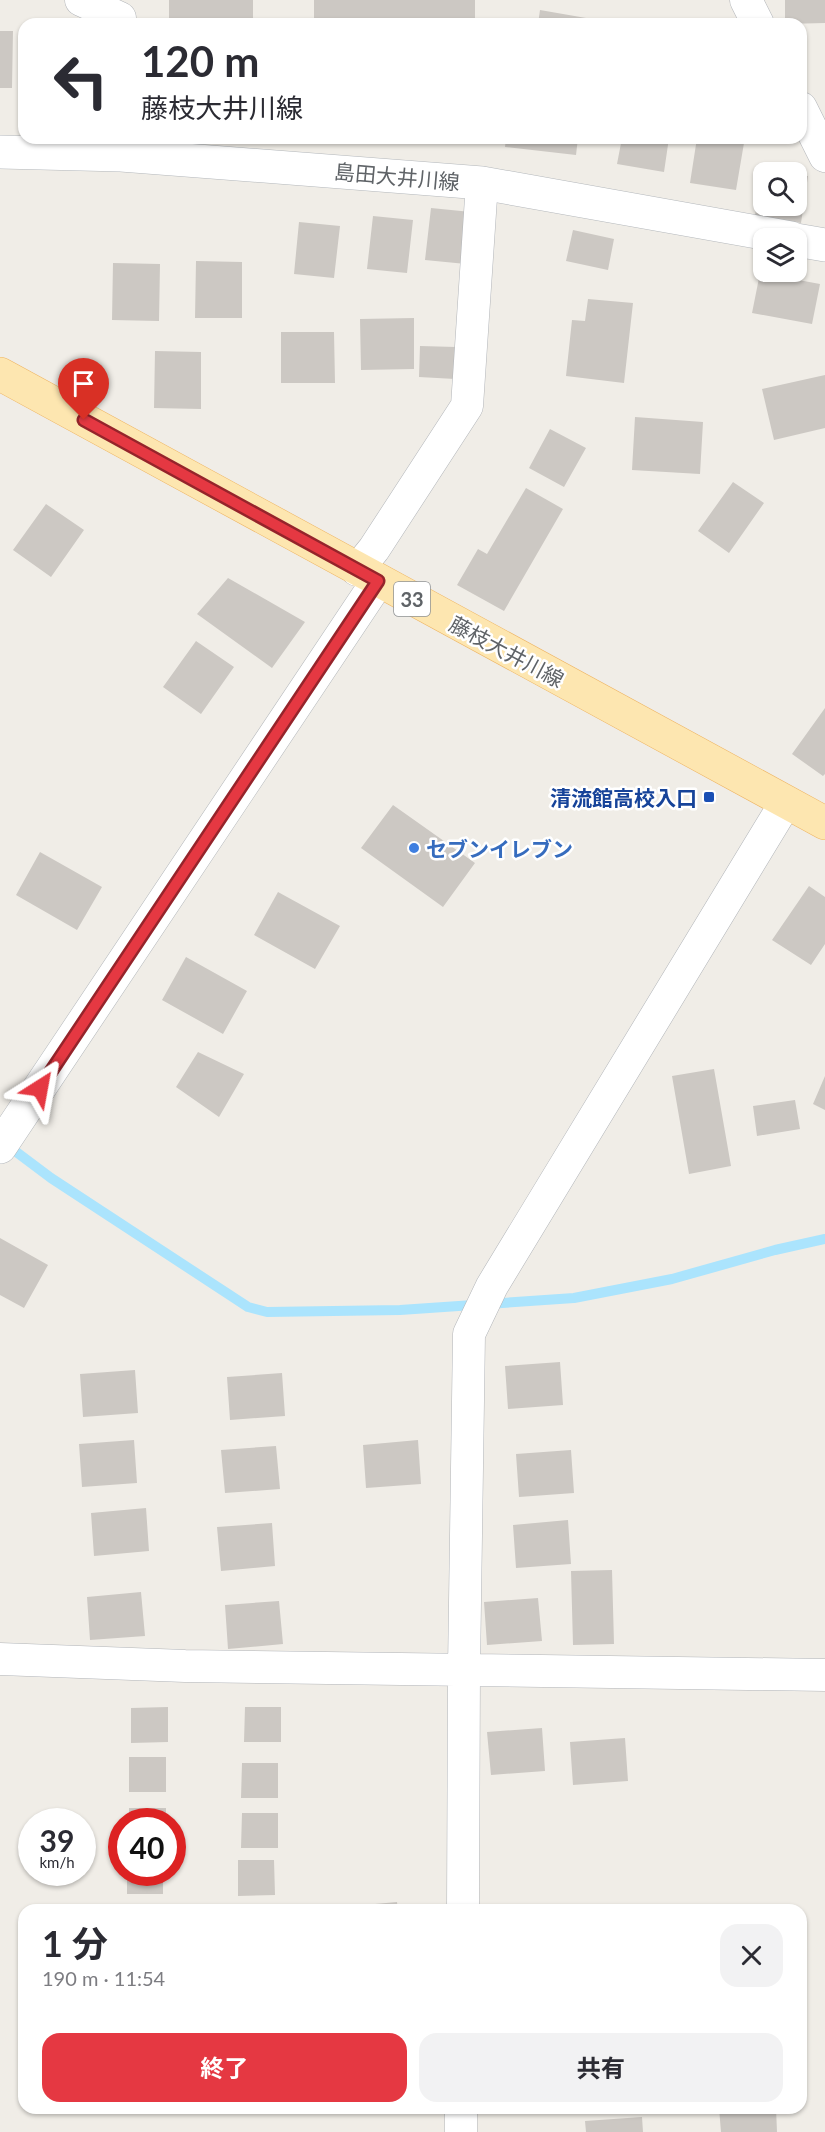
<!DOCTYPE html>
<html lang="ja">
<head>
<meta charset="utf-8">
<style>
	body { margin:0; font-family:Lato,"Noto Sans JP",sans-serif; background:#f2f2f3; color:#2b2b33; height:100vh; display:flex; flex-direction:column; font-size:22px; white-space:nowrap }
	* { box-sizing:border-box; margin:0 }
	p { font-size:20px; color:#7c7c81 }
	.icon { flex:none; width:33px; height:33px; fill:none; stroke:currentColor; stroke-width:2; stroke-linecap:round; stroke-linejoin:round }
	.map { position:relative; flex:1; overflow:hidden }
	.details { position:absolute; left:18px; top:1904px; width:789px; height:210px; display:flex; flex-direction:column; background:#fff; border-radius:18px; box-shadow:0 2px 4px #0004 }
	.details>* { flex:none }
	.guide { position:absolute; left:18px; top:18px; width:789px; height:126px; border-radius:18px; box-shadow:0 2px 4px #0004; background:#fff; color:#2b2b33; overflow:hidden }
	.controls { position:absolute; left:753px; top:162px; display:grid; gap:12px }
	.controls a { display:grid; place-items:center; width:54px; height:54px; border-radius:12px; background:#fff; box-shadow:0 2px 4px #0004; font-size:30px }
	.speed { position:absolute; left:18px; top:1808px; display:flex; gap:12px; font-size:30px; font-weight:700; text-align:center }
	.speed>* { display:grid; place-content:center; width:78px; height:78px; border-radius:50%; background:#fff; box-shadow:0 2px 4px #0004; line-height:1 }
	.speed small { font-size:15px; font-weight:400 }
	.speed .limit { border:9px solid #d22; background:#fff; color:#111 }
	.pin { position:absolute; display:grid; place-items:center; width:51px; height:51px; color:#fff; margin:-62px -26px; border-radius:50% 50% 50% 0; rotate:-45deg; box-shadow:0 0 6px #0007 }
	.pin .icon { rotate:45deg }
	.me { position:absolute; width:66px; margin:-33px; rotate:34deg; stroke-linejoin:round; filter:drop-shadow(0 0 4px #0008) }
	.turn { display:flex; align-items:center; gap:21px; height:126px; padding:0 24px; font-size:27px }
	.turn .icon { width:78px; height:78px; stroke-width:2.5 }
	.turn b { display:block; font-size:42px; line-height:51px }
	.round { display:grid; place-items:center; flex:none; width:63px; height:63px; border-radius:18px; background:#f2f2f3 }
	.headline { display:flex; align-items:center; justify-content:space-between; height:102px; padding:0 24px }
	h1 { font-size:36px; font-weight:700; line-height:45px }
	.primary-button { display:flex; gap:12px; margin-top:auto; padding:12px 24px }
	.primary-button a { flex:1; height:69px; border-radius:18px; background:#e53842; color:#fff; font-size:24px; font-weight:700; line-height:69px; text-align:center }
	.primary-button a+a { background:#f2f2f3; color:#2b2b33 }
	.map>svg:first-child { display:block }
</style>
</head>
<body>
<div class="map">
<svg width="825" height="2132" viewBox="0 0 825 2132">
	<rect width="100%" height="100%" fill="#f0ede7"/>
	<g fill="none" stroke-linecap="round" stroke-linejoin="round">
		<path stroke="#abe4fd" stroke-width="10" d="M 7,1145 L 51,1178 L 248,1307 L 267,1312 L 400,1310 L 574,1298 L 672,1279 L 775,1250 L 825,1239"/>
	</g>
	<path fill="#ccc8c3" d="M 169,0 L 253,0 L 253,24 L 169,24 Z
		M 314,0 L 475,0 L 475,24 L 314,24 Z
		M 785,0 L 825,0 L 825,23 L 785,24 Z
		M 540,10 L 586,18 L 585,24 L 538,24 Z
		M 0,31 L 13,31 L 12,88 L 0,88 Z
		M 506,138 L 578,138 L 576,155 L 505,147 Z
		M 622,138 L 669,138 L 664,172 L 617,164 Z
		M 697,138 L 713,138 L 744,143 L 736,190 L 690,183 Z
		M 762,169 L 775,171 L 764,172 L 764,206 L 796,206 L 796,175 L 808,176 L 801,223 L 755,216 Z
		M 431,208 L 471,212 L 466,264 L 425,260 Z
		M 373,216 L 413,220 L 407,273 L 367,269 Z
		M 299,222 L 340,226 L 334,278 L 294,274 Z
		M 573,230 L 614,239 L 608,270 L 566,261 Z
		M 196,261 L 242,262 L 242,318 L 195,318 Z
		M 113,263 L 160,264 L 159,321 L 112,320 Z
		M 760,273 L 820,284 L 812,324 L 752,313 Z
		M 588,299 L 633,303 L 624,383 L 566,376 L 572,320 L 585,321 Z
		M 414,318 L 414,369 L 361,370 L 360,319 Z
		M 281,332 L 334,332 L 335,383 L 281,383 Z
		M 420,346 L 456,347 L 455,379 L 419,377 Z
		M 155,351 L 201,352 L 201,409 L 154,408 Z
		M 825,375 L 825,428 L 774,440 L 762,389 Z
		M 635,417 L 703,422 L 700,474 L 632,470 Z
		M 550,429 L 586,448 L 564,487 L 529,468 Z
		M 733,482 L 764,503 L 729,553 L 698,531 Z
		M 526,488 L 563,509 L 504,611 L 457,585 L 478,549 L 487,554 Z
		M 46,504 L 84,530 L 51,577 L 13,550 Z
		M 228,578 L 305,622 L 272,668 L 197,614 Z
		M 196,641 L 234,667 L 201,714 L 163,687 Z
		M 825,708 L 825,774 L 823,776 L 792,754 Z
		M 393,805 L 475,863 L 443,907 L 361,848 Z
		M 40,852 L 102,887 L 77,930 L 16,895 Z
		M 809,886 L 825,897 L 825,944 L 811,965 L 772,940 Z
		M 278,892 L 340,926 L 315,969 L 254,935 Z
		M 186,957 L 247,991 L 223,1034 L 162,1000 Z
		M 198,1052 L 244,1074 L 219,1117 L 176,1087 Z
		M 714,1069 L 731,1166 L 689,1174 L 672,1076 Z
		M 825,1076 L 825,1110 L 813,1104 Z
		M 795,1100 L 800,1129 L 757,1136 L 753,1106 Z
		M 0,1238 L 48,1265 L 24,1308 L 0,1295 Z
		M 560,1362 L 563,1405 L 508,1409 L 505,1366 Z
		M 135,1370 L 138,1413 L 83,1417 L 80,1374 Z
		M 282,1373 L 285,1416 L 230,1420 L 227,1377 Z
		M 134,1440 L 137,1483 L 82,1487 L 79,1444 Z
		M 418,1440 L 421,1484 L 366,1488 L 363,1445 Z
		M 276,1446 L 280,1489 L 225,1493 L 221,1450 Z
		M 571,1450 L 574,1493 L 519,1497 L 516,1454 Z
		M 146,1508 L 149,1551 L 94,1556 L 91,1513 Z
		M 568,1520 L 571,1564 L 516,1568 L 513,1525 Z
		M 272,1523 L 275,1566 L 221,1571 L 217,1527 Z
		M 612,1570 L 614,1644 L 573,1645 L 571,1571 Z
		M 141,1592 L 145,1636 L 90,1640 L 87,1597 Z
		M 538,1598 L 542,1641 L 487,1645 L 484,1602 Z
		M 279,1601 L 283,1644 L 228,1649 L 225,1605 Z
		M 168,1707 L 168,1742 L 131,1743 L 131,1708 Z
		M 245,1707 L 281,1707 L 281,1742 L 244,1742 Z
		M 542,1728 L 545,1771 L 491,1775 L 487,1732 Z
		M 625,1738 L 628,1781 L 573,1785 L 570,1742 Z
		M 129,1757 L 166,1757 L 166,1792 L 129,1792 Z
		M 242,1763 L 278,1763 L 278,1798 L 241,1798 Z
		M 129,1808 L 166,1808 L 166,1821 L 129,1821 Z
		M 242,1813 L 278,1813 L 278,1848 L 241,1848 Z
		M 238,1860 L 274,1860 L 275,1895 L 238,1896 Z
		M 127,1872 L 163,1872 L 163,1894 L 127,1894 Z
		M 397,1902 L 398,1910 L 343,1910 L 342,1907 Z
		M 719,2108 L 776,2108 L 777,2132 L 721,2132 Z
		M 642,2117 L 643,2132 L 586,2132 L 585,2121 Z"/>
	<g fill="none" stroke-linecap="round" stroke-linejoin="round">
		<defs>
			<path id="street" d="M 81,0 L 120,18
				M 746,0 L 758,24
				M 801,108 L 825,156
				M 357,570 L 374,549 L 467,406 L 482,183
				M 0,1659 L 185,1666 L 825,1675
				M 463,1910 L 464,1669 L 469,1334 L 492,1286 L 786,802
				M 461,2132 L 461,2108"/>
			<path id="secondary" d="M 0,152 L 121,155 L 482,183 L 791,238
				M 796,240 L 825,245
				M 0,1147 L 378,581"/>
			<path id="primary" d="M 0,374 L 825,823"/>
		</defs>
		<use href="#street" stroke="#b2b5b9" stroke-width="33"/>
		<use href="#secondary" stroke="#b3b7bb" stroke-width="34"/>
		<use href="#primary" stroke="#eeb462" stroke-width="34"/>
		<use href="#street" stroke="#fff" stroke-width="32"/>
		<use href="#secondary" stroke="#fff" stroke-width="33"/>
		<use href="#primary" stroke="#fde6b0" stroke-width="33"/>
	</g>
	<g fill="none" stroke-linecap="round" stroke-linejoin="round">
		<defs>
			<path id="route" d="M 40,1088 L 378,581 L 84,420"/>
		</defs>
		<use href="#route" stroke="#95242b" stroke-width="15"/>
		<use href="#route" stroke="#e53842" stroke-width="10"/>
	</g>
	<rect fill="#1a4fb4" stroke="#fff" stroke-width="2" x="703" y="791" width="12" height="12" rx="3"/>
	<circle fill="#3f7fe0" stroke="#fff" stroke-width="2" cx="414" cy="848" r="6"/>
	<g text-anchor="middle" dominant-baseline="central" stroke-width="5" stroke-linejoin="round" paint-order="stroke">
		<rect fill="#fff" stroke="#8f9295" stroke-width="1.5" x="394" y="582" width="36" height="34" rx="4.5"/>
		<g font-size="20" font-weight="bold" fill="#5f6367">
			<text x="412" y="599">33</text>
		</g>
		<g font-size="21" fill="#5f6367" stroke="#fff">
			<text transform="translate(397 176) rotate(5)">島田大井川線</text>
			<text transform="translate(507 651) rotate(28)">藤枝大井川線</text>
		</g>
		<g font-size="21" font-weight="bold" fill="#164399" stroke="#fff" text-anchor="end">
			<text x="697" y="797">清流館高校入口</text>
		</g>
		<g font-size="21" font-weight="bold" fill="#366cbe" stroke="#fff" text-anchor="start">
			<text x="426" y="848">セブンイレブン</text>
		</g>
	</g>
</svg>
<div class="controls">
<a><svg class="icon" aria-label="search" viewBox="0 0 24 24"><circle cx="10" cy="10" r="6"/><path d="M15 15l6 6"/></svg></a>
<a><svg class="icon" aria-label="layers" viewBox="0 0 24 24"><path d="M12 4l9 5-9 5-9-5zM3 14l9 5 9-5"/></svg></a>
</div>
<div class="speed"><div>39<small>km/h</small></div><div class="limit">40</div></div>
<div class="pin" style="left:84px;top:420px;background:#d93025"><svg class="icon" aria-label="arrive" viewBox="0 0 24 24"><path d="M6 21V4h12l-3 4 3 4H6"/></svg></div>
<svg class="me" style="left:40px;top:1088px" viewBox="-20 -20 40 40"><path d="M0-17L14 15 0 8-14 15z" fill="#e53842" stroke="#fff" stroke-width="4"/></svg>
<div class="guide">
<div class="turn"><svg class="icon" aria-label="left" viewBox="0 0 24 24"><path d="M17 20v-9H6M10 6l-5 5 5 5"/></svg><div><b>120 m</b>藤枝大井川線</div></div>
</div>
<section class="details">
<div class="headline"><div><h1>1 分</h1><p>190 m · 11:54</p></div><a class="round"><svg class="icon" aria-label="close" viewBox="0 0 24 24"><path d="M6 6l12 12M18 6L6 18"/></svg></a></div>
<div class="primary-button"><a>終了</a><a>共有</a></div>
</section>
</div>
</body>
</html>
